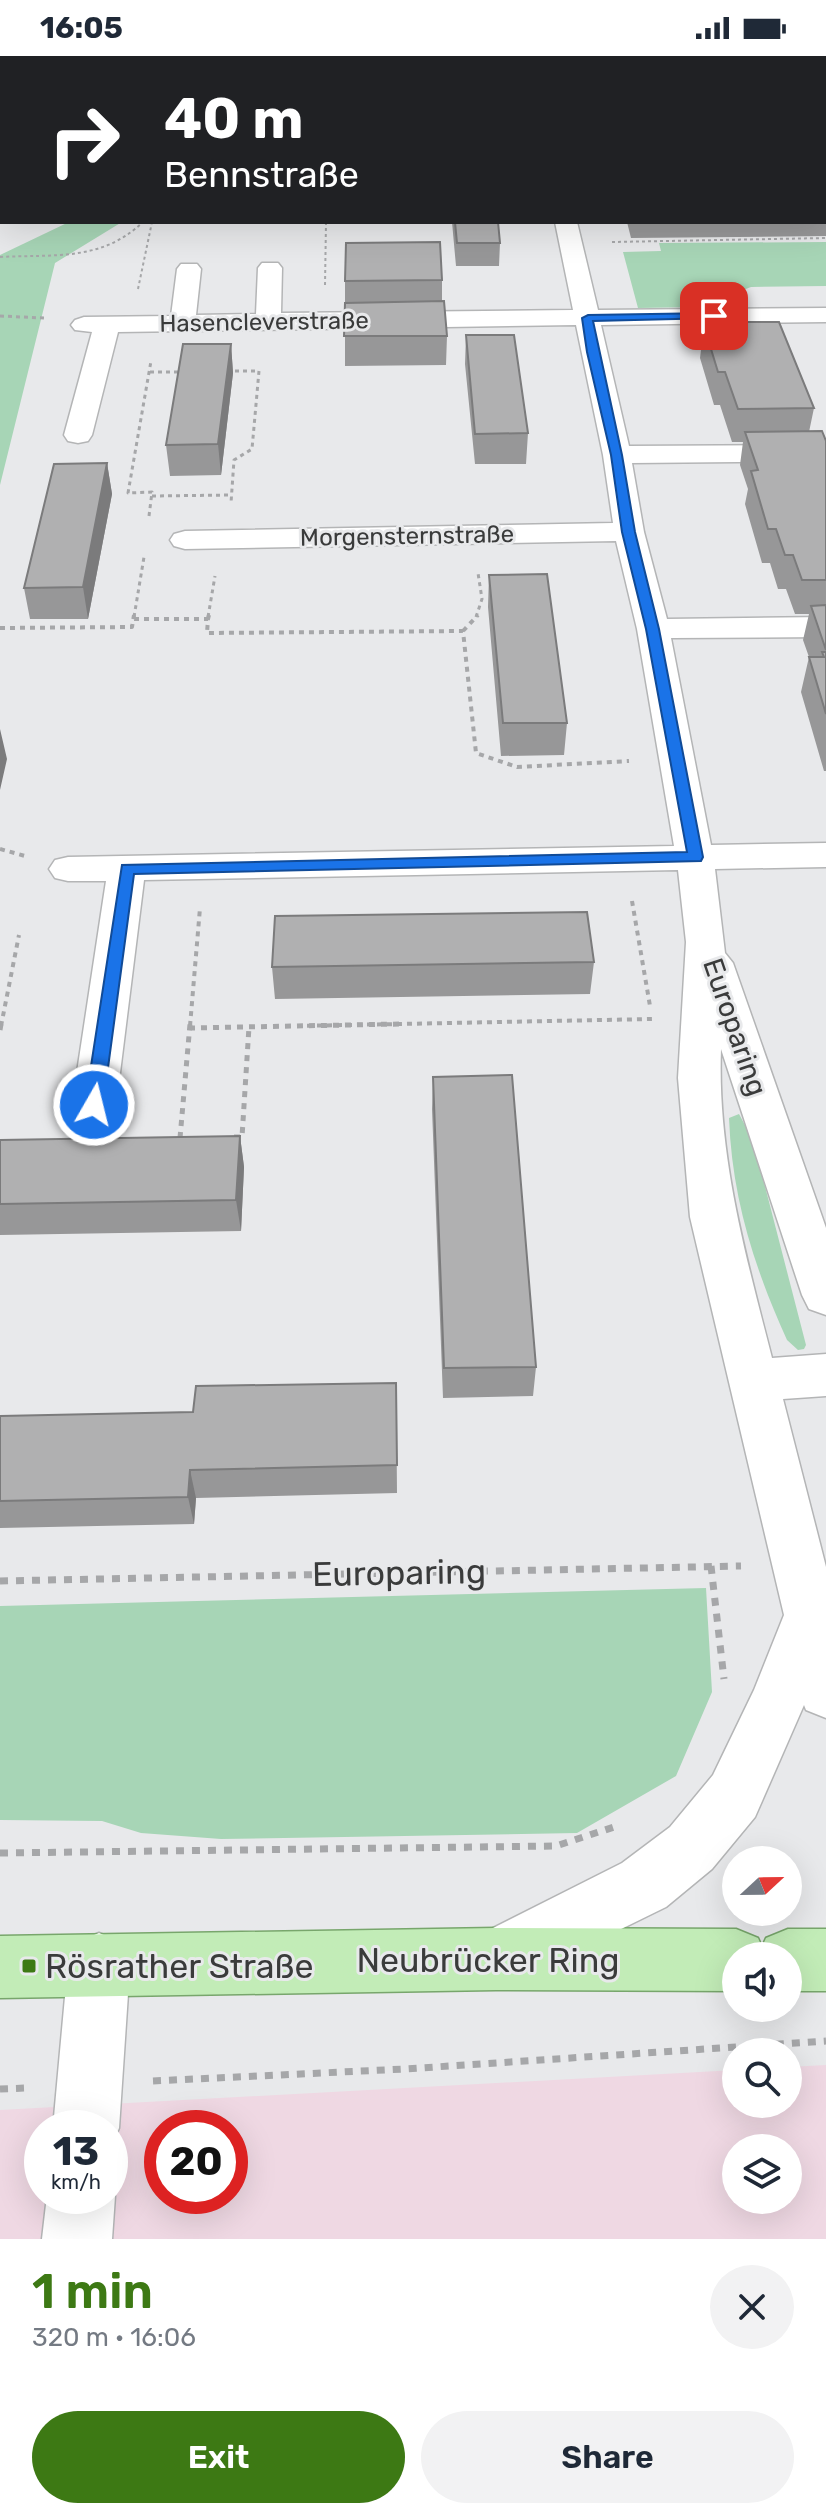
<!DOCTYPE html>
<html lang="en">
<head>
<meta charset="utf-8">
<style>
	body { margin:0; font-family:Rubik,sans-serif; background:#f2f2f3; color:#1f2937; height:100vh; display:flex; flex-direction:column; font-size:30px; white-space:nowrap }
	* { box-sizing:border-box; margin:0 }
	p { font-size:26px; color:#747a83 }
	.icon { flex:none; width:44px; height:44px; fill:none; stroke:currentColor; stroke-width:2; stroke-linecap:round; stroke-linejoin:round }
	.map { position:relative; height:2183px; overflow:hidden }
	.details { display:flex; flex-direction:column; background:#fff; flex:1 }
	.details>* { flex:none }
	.guide { position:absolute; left:0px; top:0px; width:826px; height:168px; box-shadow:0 8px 32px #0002; background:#202124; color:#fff; overflow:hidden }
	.needle { width:52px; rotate:68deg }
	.controls { position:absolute; left:722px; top:1790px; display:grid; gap:16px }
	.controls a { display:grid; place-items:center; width:80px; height:80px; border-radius:50%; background:#fff; box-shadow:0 8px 32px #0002; font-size:40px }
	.speed { position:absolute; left:24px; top:2054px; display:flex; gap:16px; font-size:40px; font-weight:700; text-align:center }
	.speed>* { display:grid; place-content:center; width:104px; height:104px; border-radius:50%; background:#fff; box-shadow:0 8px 32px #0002; line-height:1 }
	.speed small { font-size:20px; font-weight:400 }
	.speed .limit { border:12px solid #d22; background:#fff; color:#111 }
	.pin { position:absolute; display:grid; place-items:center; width:68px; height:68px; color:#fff; margin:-34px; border-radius:16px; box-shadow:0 4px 12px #0006 }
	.me { position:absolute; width:88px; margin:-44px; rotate:8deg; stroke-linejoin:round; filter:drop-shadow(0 0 6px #0008) }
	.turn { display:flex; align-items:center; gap:28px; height:168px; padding:0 32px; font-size:36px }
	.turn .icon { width:104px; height:104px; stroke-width:2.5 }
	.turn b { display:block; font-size:56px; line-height:68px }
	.round { display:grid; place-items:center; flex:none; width:84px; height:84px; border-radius:42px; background:#f2f2f3 }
	.summary { display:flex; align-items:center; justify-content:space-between; height:136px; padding:0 32px }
	h1 { font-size:48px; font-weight:600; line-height:60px; color:#3d7914 }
	.primary-button { display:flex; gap:16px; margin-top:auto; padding:16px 32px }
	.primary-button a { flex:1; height:92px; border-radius:48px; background:#3d7914; color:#fff; font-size:32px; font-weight:600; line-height:92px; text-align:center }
	.primary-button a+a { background:#f2f2f3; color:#1f2937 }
	.status { display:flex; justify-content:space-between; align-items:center; height:56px; padding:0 40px; background:#fff; direction:ltr }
	.status svg { height:22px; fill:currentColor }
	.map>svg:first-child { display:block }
</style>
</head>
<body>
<div class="status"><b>16:05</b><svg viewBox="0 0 49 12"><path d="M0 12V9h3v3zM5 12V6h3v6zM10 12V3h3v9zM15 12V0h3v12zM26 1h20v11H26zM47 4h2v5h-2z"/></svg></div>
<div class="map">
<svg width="826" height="2183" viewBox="0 0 826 2183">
	<rect width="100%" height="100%" fill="#e8e9eb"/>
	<path fill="#efd8e3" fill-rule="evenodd" d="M 826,2009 L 826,2183 L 0,2183 L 0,2054 L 736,2014 L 736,2048 L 788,2048 L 788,2011 ZM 42,2072 L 110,2072 L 110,2140 L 42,2140 ZM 162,2072 L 230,2072 L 230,2140 L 162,2140 ZM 736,2092 L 788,2092 L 788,2144 L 736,2144 Z"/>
	<path fill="#a7d5b6" d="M 69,166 L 122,166 L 55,207 L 0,429 L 0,199 Z
		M 826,186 L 826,230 L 751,231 L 698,251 L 638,252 L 623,196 L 661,195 L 659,187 Z
		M 739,1058 L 753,1084 L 806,1289 L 804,1293 L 798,1294 L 787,1284 C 754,1211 732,1142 729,1062 Z
		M 706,1532 L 712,1636 L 676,1720 L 577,1777 L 221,1783 L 141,1777 L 102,1765 L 0,1764 L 0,1550 Z"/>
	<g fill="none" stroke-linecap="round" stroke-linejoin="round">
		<defs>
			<path id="minor" d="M 824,4 L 826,5 L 826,20 L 824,19 Z
				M 555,166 L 577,166 L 598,254 L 826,252 L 826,266 L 601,269 L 629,390 L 826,389 L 826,405 L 632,407 L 644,476 L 667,563 L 826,561 L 826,581 L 671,582 L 711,789 L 826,787 L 826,811 L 715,813 L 725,897 L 733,907 L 826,1172 L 826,1259 L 809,1253 L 802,1239 L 721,993 C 717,1098 746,1201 772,1302 L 826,1298 L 826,1340 L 783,1343 L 826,1511 L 826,1662 L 806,1654 L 804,1649 L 755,1761 L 712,1813 L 666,1851 L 503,1931 L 481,1922 L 472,1900 L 481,1878 L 622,1807 L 670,1771 L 713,1719 L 754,1634 L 784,1559 L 690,1161 L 678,1022 L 686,886 L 678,814 L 144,824 L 116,1049 L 109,1060 L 94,1065 L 79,1060 L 72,1049 L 106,825 L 68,825 L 55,822 L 49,813 L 55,804 L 68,801 L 674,790 L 637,573 L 616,485 L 185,493 L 174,490 L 170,484 L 174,478 L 185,475 L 613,467 L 603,399 L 576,269 L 118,276 L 92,379 L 88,385 L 78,387 L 68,385 L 64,379 L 92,276 L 75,274 L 71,269 L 75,264 L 84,261 L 171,260 L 177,213 L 181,208 L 197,208 L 201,213 L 196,259 L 256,258 L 258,212 L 262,207 L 278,207 L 282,212 L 281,257 L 573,254 Z
				M 99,1877 L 121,1886 L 130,1908 L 119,2072 L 110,2094 L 110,2072 L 53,2072 L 68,1908 L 77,1886 Z
				M 110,2128 L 115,2140 L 112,2183 L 42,2183 L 47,2140 L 110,2140 Z"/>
			<path id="major" d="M 496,1872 L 736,1873 L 758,1882 L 762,1891 L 766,1882 L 788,1873 L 826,1873 L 826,1935 L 788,1935 L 788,1900 L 736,1900 L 736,1935 L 496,1934 L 0,1942 L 0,1880 Z"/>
			<path id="highway" d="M 314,0 L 336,0 L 312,2 Z
				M 2,141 L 2,155 L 0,156 L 0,142 Z"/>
		</defs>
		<use href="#minor" stroke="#b4b5b6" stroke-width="3"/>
		<use href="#major" stroke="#78a66c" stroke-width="3"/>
		<use href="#highway" stroke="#78a66c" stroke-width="3"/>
		<path stroke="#a6a7a9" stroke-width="2" stroke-dasharray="3 3" stroke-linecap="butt" d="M 612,186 L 826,182
			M 0,201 C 54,198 101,206 143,166
			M 325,229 L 326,166
			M 138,233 L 152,166"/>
		<path stroke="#a6a7a9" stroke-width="3" stroke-dasharray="4 4" stroke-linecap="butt" d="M 0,260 L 44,262
			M 227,315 L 259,315 L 252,393 L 234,404 L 231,447
			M 150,316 L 181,316
			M 152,440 L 231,439
			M 149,460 L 152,436 L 128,437 L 151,305
			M 134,561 L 144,501
			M 208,561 L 215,520
			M 476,561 L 482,543 L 478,517"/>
		<path stroke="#a6a7a9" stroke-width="4" stroke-dasharray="5 5" stroke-linecap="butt" d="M 134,563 L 208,563 L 207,577 L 463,575 L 476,697 L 517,711 L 629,705
			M 208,563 L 209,559
			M 0,572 L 132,571 L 134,559
			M 463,575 L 478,559
			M 0,793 L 25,800
			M 632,845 L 650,950
			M 1,970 L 19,879
			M 190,970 L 200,852
			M 297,970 L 652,963"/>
		<path stroke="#a6a7a9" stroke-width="5" stroke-dasharray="6 6" stroke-linecap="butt" d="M 189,972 L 400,968
			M 0,974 L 1,968
			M 234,1081 L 242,1081 L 249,971
			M 180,1082 L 190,968"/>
		<path stroke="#a6a7a9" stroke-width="7" stroke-dasharray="8 8" stroke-linecap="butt" d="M 711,1510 L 724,1623
			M 0,1525 L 741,1510
			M 0,1797 L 556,1790 L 620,1769
			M 153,2025 L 405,2013 L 826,1985
			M 0,2033 L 27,2032"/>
		<use href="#minor" fill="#fff" fill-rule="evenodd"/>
		<use href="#major" fill="#c2ecb7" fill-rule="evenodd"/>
		<use href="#highway" fill="#9adf87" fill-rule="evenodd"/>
	</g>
	<path fill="#979798" d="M 824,36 L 826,40 L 826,180 L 631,182 L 627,166 L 824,166 Z
		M 452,166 L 498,166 L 500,187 L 499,210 L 456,210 Z
		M 442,224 L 442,245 L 447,280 L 446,309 L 345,310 L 345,225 Z
		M 715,266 L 814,352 L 809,376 L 826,385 L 826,715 L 824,715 L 801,636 L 809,601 L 803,584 L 809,558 L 795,558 L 786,533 L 778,533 L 770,507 L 762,507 L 745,448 L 748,433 L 740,409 L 743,386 L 732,386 L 720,349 L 714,349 L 700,302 L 704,270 L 714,270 Z
		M 466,279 L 528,377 L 526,408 L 475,408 L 465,308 Z
		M 231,288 L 233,317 L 221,419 L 170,420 L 166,389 Z
		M 107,407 L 112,438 L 88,563 L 30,563 L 24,532 Z
		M 489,519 L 567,667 L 564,699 L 501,700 L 488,551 Z
		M 594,906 L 590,938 L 275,943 L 272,911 Z
		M 433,1021 L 536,1311 L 533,1340 L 443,1342 L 432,1053 Z
		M 240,1080 L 244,1111 L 241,1175 L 0,1179 L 0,1084 Z
		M 396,1327 L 397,1437 L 196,1442 L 194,1468 L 0,1472 L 0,1360 L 193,1356 Z"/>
	<path fill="#7b7b7c" d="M 231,288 L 233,317 L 221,419 L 218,388 Z
		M 107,407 L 112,438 L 88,563 L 83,531 Z
		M 0,673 L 7,703 L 0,734 Z
		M 240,1080 L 244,1111 L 241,1175 L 236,1144 Z
		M 190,1414 L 196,1442 L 194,1468 L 188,1441 Z"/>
	<path fill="#b0b0b1" stroke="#7b7b7c" stroke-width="2" d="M 526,0 L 802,0 L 804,2 L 527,2 Z
		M 824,36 L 826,40 L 826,54 L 824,54 Z
		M 824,55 L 826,59 L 826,157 L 824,157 Z
		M 455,166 L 498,166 L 500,187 L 457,187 Z
		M 440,186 L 442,224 L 345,225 L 346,187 Z
		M 444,245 L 447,280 L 344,280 L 345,247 Z
		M 715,266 L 779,266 L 814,352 L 738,353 L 725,316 L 718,316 L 704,270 L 716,270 Z
		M 466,279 L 514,279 L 528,377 L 475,378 Z
		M 183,288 L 231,288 L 218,388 L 166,389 Z
		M 822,375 L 826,385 L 826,524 L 802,524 L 793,499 L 785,499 L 776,473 L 768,473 L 751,415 L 758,414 L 745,376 Z
		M 107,407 L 83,531 L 24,532 L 54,408 Z
		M 547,518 L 567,667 L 503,667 L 489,519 Z
		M 826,549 L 826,594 L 811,550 Z
		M 822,596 L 826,596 L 826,658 L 809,601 L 824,601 Z
		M 587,856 L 594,906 L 272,911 L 275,860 Z
		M 512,1019 L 536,1311 L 444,1312 L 433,1021 Z
		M 240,1080 L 236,1144 L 0,1148 L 0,1084 Z
		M 396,1327 L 397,1409 L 190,1414 L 188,1441 L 0,1445 L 0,1360 L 193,1356 L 196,1330 Z"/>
	<path fill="#1a73e8" stroke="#114b97" stroke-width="2" d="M 714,257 L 719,260 L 717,262 L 593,265 L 622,399 L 635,476 L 659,573 L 703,801 L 701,805 L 134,818 L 103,1049 L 94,1056 L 88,1054 L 85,1049 L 122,809 L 687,796 L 646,573 L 622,476 L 611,399 L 587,296 L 582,262 L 588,259 Z"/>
	<rect fill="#3d7914" stroke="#e8e9eb" stroke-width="3" x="21" y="1902" width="16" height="16" rx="4"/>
	<g text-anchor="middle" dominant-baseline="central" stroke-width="6" stroke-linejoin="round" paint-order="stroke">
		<g font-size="24" fill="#3a3b3b" stroke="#e8e9eb">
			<text transform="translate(264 266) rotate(-1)">Hasencleverstraße</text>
			<text transform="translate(407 480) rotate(-1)">Morgensternstraße</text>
		</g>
		<g font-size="28" fill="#3a3b3b" stroke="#e8e9eb">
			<text transform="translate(735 971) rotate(71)">Europaring</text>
		</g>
		<g font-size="34" fill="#3a3b3b" stroke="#e8e9eb">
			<text transform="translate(399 1517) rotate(-1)">Europaring</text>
			<text x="488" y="1904">Neubrücker Ring</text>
		</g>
		<g font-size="34" fill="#3a3b3b" stroke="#e8e9eb" text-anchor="start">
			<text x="45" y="1910">Rösrather Straße</text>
		</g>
	</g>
</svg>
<div class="controls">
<a><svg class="needle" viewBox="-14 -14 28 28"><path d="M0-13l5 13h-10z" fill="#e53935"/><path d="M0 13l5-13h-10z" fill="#747a83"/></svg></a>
<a><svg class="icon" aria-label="sound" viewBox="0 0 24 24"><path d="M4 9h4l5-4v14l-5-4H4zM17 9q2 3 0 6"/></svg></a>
<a><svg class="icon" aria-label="search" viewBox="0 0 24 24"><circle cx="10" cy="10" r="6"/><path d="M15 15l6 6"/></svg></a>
<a><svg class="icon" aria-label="layers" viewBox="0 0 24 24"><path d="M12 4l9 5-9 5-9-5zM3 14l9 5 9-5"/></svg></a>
</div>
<div class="speed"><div>13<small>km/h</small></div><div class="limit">20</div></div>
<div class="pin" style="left:714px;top:260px;background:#d93025"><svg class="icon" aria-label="arrive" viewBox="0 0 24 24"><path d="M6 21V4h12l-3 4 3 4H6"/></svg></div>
<svg class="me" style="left:94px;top:1049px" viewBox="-20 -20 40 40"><circle r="17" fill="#1a73e8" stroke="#fff" stroke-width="3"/><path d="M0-11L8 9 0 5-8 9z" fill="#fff"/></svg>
<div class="guide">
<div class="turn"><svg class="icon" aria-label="right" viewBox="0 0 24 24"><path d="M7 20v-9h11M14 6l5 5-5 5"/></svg><div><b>40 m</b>Bennstraße</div></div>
</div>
</div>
<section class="details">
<div class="summary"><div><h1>1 min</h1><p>320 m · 16:06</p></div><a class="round"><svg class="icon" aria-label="close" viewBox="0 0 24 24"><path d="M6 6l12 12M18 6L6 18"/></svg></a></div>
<div class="primary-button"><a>Exit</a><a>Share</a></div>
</section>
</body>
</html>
